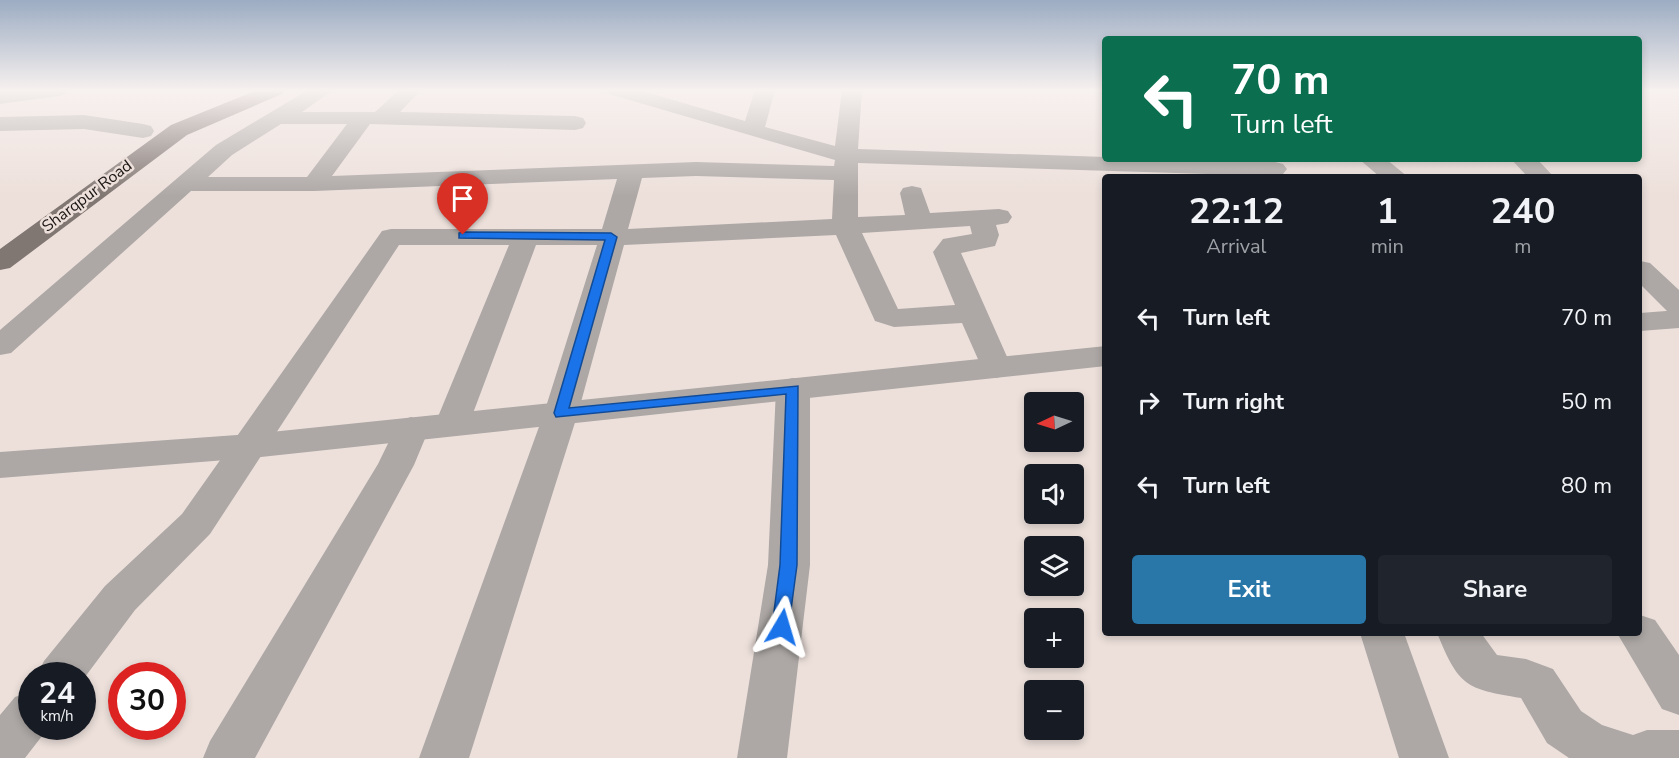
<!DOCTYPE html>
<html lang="en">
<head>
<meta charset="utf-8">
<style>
	body { margin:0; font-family:"Nunito Sans",sans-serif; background:#20242c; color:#f1f3f6; height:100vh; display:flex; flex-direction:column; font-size:22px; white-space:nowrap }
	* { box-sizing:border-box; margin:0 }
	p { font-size:20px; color:#9ea1a6 }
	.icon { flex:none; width:33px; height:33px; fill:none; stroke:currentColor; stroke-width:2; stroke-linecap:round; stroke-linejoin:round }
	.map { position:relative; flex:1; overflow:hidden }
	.details { position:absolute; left:1102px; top:174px; width:540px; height:462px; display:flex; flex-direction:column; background:#171b24; border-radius:6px; box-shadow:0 3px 9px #0003 }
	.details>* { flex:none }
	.hud { position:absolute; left:1102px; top:36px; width:540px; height:126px; border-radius:6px; box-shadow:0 3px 9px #0003; background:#0b6e4f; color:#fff; overflow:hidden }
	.needle { width:39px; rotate:266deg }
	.fabs { position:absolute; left:1024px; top:392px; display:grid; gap:12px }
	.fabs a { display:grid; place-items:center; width:60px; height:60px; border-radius:6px; background:#171b24; box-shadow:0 3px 9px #0003; font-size:30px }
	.speed { position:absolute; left:18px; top:662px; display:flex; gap:12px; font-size:30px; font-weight:700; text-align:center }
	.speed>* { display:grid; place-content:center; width:78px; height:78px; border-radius:50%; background:#171b24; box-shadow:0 3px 9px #0003; line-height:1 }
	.speed small { font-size:15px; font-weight:400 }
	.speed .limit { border:9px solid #d22; background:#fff; color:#111 }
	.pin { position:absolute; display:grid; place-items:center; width:51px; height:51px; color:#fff; margin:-62px -26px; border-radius:50% 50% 50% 0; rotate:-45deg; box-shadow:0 0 6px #0007 }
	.pin .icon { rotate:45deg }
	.me { position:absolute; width:66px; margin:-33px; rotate:7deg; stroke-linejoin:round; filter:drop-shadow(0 0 4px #0008) }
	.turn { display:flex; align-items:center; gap:21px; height:126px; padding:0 30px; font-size:27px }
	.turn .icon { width:78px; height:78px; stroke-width:2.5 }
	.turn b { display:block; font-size:42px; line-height:51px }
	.eta { display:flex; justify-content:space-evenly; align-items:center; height:102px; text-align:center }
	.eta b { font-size:36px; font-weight:700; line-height:42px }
	.primary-button { display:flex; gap:12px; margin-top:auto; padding:12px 30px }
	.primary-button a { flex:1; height:69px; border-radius:6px; background:#2976a8; color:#fff; font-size:24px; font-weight:700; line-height:69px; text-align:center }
	.primary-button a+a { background:#20242c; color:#f1f3f6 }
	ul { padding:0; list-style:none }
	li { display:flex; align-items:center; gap:18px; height:84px; padding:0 30px }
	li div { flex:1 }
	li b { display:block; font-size:22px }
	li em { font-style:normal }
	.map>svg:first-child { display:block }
</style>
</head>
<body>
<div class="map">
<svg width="1679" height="758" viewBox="0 0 1679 758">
	<rect width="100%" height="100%" fill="#ede0db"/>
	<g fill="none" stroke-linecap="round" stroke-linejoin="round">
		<path fill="#ada8a5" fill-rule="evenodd" d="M 12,90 L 69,90 L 66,94 L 59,96 L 0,104 L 0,92 Z
			M 308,90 L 333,90 L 302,112 L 375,112 L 399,90 L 421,90 L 400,112 L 575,116 L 583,118 L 586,123 L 583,128 L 575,130 L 370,124 L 332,176 L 696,162 L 834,166 L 835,160 L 609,94 L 606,90 L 639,90 L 745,121 L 755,90 L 775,90 L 765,127 L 835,146 L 842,90 L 862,90 L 858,149 L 1106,157 L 1106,159 L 1275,162 L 1283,164 L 1287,169 L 1283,174 L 1275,176 L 858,163 L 858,217 L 905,215 L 900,193 L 903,188 L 912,186 L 921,188 L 930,213 L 999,209 L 1008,211 L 1012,217 L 1008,223 L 996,225 L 999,235 L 995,246 L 961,253 L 1012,368 L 1007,375 L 996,378 L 985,375 L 962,323 L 894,327 L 875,321 L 836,235 L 624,245 L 578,413 L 469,758 L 419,758 L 544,413 L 597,245 L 536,245 L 469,424 L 464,432 L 452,436 L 440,432 L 435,424 L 509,245 L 399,245 L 210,534 L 135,610 L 82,681 L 82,675 L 37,675 L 44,661 L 105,586 L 182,514 L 382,231 L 391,229 L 602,229 L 617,179 L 314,191 L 191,191 L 11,353 L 0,355 L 0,330 L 216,145 ZM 281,124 L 347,124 L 307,177 L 208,177 L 232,155 ZM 696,176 L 834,180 L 832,219 L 628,229 L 642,178 ZM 970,226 L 972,234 L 943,239 L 933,252 L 955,305 L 898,309 L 862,233 Z
			M 84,115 L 143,124 L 151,126 L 154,131 L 151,136 L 143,138 L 84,129 L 0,131 L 0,117 Z
			M 1359,159 L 1386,159 L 1408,177 L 1380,177 Z
			M 1511,159 L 1537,159 L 1554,177 L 1528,177 Z
			M 1640,261 L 1650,263 L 1679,290 L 1679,315 L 1668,312 L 1640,284 Z
			M 793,378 L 805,381 L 810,389 L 810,565 L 787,758 L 737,758 L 768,565 L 776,389 L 781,381 Z
			M 411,417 L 423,421 L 429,429 L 414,465 L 255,758 L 203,758 L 210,741 L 378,464 L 399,421 Z
			M 1640,615 L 1655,620 L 1679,655 L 1679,715 L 1662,709 L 1617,633 L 1640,633 Z
			M 1360,633 L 1404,633 L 1449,758 L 1399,758 Z
			M 1437,633 L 1481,633 L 1497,655 L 1526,659 L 1553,669 L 1581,711 L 1602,725 L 1633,735 L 1647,730 L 1679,730 L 1679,758 L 1569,758 L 1547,743 L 1521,698 C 1465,689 1459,686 1437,633 Z
			M 32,691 L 32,726 L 49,727 L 25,758 L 0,758 L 0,715 L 15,697 Z"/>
		<path fill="#ada8a5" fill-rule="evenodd" d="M 1679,310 L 1679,328 L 1640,331 L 1640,313 Z
			M 1106,346 L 1106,366 L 251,458 L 0,478 L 0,452 L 251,434 Z"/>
		<path fill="#807672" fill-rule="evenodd" d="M 257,90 L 285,90 L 282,94 L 187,135 L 10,268 L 0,270 L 0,249 L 171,125 Z"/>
	</g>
	<linearGradient id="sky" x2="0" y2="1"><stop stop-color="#9cacc2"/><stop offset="0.46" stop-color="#f7f1ef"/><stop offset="1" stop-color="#f7f1ef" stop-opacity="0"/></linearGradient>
	<rect width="1679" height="196" fill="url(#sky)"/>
	<path fill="#1a73e8" stroke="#114b97" stroke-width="1.5" d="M 463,232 L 611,233 L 617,237 L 569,408 L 798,386 L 797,565 L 788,632 L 782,634 L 775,632 L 772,627 L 780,565 L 786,394 L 556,417 L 554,413 L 605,240 L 459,238 L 459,233 Z"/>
	<g text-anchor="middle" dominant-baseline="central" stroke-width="5" stroke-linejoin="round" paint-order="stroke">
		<g font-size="16" fill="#1b1715" stroke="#ede0db">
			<text transform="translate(87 196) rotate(-37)">Sharqpur Road</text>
		</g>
	</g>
</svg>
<div class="fabs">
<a><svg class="needle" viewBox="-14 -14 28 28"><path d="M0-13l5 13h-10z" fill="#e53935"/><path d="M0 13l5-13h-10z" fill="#9ea1a6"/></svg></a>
<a><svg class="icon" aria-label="sound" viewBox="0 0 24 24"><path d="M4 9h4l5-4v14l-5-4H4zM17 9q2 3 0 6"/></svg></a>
<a><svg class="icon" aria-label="layers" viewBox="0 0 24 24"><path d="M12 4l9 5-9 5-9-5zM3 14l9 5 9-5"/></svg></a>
<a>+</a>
<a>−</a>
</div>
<div class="speed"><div>24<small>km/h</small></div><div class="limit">30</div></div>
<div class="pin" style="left:463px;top:235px;background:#d93025"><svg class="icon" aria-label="arrive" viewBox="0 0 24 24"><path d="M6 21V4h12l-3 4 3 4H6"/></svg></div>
<svg class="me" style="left:782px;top:627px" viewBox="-20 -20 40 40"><path d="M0-17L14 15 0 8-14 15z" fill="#1a73e8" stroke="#fff" stroke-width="4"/></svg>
<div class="hud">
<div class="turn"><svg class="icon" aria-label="left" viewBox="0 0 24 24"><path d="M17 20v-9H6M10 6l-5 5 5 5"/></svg><div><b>70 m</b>Turn left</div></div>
</div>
<section class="details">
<div class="eta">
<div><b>22:12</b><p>Arrival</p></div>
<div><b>1</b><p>min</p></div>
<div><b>240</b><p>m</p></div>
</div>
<ul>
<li><svg class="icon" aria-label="left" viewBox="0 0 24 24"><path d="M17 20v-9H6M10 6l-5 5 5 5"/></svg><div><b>Turn left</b></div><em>70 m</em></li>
<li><svg class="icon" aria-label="right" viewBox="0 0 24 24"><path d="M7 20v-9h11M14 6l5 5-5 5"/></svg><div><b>Turn right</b></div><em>50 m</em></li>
<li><svg class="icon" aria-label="left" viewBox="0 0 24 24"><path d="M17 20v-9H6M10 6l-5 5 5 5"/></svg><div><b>Turn left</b></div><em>80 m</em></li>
</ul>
<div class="primary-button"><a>Exit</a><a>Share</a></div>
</section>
</div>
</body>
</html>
